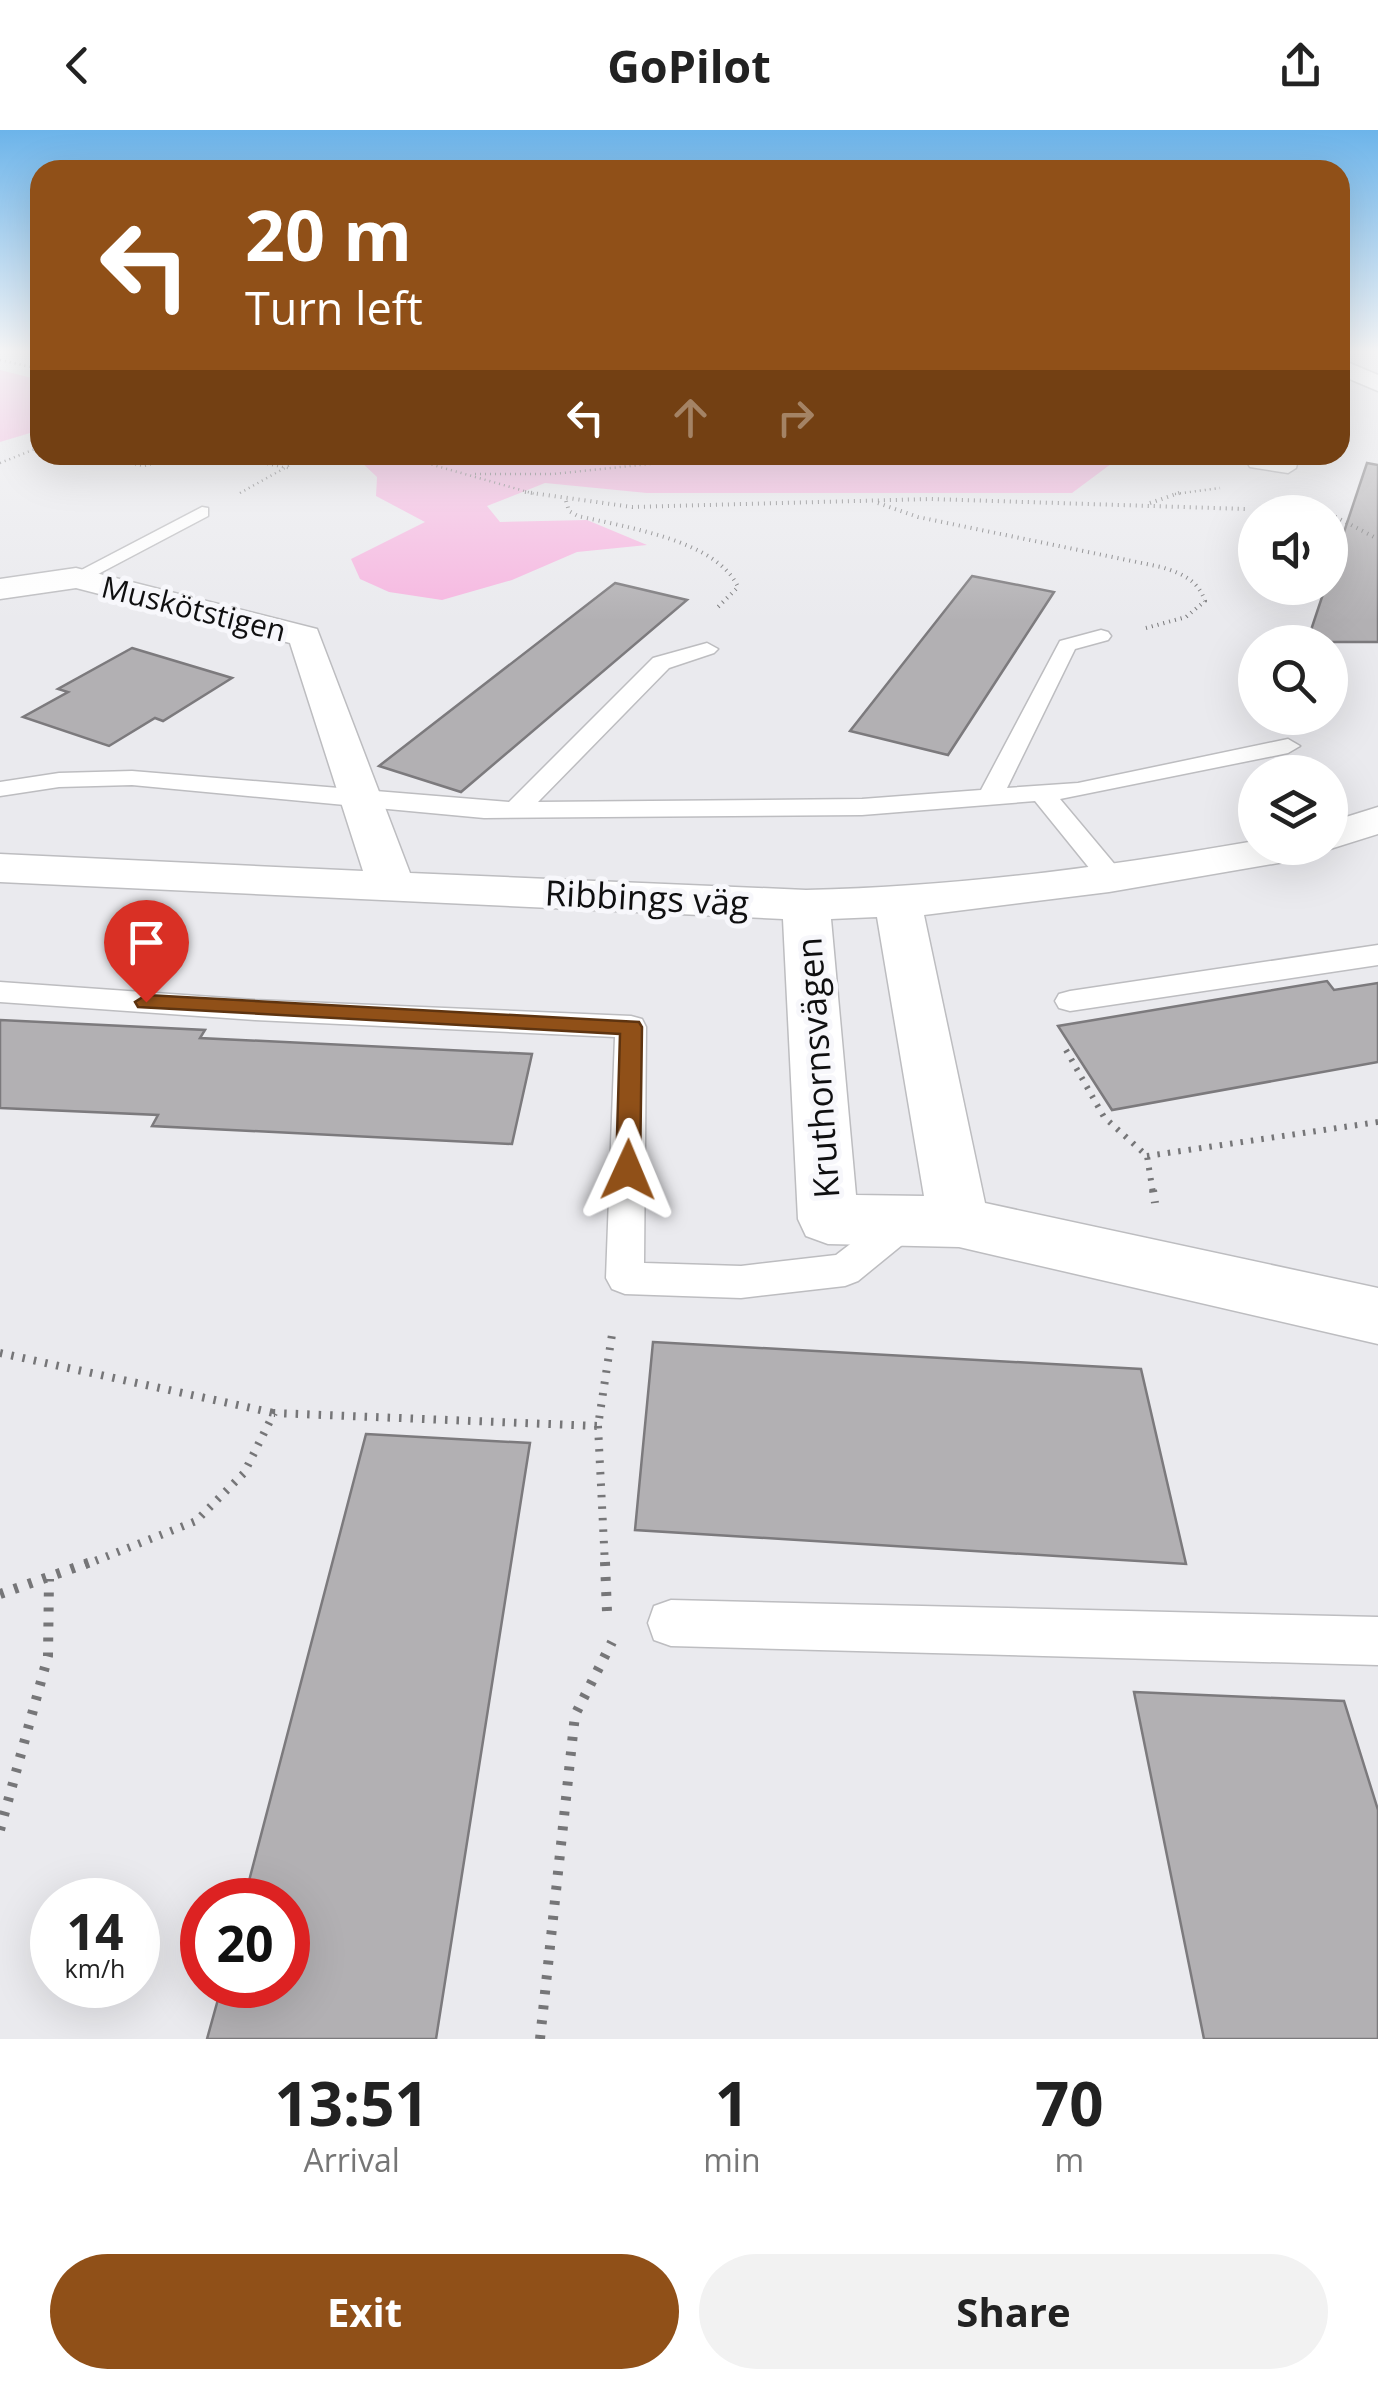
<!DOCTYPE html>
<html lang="en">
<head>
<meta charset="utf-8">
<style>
	body { margin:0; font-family:"Open Sans",sans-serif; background:#f2f2f2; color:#222; height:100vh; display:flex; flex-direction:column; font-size:38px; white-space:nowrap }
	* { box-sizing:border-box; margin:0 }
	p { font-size:32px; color:#767676 }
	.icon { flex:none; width:55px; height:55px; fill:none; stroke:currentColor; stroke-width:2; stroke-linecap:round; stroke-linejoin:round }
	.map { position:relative; height:1909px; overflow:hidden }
	.side { display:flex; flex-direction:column; background:#fff; flex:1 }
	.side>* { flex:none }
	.banner { position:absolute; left:30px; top:30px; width:1320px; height:305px; border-radius:30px; box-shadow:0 10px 40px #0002; background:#905018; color:#fff; overflow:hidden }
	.controls { position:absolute; left:1238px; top:365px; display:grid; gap:20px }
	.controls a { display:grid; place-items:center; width:110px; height:110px; border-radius:50%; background:#fff; box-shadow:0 10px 40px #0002; font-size:50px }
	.speed { position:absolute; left:30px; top:1748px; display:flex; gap:20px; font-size:50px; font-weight:700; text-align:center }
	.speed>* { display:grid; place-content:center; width:130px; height:130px; border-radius:50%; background:#fff; box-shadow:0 10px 40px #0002; line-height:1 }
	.speed small { font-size:25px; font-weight:400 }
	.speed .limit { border:15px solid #d22; background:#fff; color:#111 }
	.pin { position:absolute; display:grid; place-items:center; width:85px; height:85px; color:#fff; margin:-102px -42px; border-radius:50% 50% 50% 0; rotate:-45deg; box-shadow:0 0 10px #0007 }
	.pin .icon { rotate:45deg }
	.me { position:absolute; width:110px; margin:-55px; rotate:1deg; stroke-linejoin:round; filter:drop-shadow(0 0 8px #0008) }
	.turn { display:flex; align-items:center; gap:35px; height:210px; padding:0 50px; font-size:45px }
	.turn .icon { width:130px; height:130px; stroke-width:2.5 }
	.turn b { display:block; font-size:70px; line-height:85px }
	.lanes { display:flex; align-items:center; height:95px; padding:0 50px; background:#0003; justify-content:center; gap:50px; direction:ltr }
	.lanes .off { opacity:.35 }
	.eta { display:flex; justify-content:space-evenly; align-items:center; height:170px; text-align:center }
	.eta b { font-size:60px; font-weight:700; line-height:70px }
	.button { display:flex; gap:20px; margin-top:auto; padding:20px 50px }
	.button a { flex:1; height:115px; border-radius:60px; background:#905018; color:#fff; font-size:40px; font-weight:700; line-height:115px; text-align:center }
	.button a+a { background:#f2f2f2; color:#222 }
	header { display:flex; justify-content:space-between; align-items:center; height:130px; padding:0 50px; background:#fff; font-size:45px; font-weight:700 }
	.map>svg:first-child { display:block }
</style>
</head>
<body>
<header><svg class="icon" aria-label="back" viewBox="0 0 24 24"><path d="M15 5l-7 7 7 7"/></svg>GoPilot<svg class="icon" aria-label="share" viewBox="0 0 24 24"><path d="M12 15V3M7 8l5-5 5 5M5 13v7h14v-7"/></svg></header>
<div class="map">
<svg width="1378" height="1909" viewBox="0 0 1378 1909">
	<rect width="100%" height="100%" fill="#eaeaee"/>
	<path fill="#f6b6e0" d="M 0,240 L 40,250 L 40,300 L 0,312 Z
		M 363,325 L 1117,325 L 1119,328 L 1072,363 L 647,363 L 545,353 L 487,376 L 500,392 L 587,390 L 647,415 L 577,422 L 512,450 L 442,470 L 389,462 L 360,449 L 351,429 L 425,392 L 376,366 L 377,347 L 358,329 Z"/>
	<path fill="#b2b0b3" stroke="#7c7a7d" stroke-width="2.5" d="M 1367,333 L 1378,335 L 1378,512 L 1307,512 L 1325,458 L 1330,458 L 1330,444 Z
		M 972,446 L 1054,462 L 948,625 L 850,601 Z
		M 615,453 L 687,470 L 461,662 L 379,636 Z
		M 132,518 L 232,548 L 163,591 L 155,588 L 109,616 L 23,587 L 68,562 L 58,559 Z
		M 1327,851 L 1334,860 L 1378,853 L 1378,932 L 1112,980 L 1058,896 Z
		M 0,890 L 205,900 L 200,908 L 532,924 L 512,1014 L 152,996 L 158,985 L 0,978 Z
		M 653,1212 L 1141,1239 L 1186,1434 L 635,1400 Z
		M 366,1304 L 530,1313 L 436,1909 L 207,1909 L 222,1855 L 288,1855 L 288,1770 L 244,1770 Z
		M 1134,1562 L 1344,1571 L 1378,1680 L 1378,1909 L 1204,1909 Z"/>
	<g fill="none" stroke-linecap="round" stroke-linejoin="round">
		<defs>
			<path id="service" d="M 1243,325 L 1281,332 L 1283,325 L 1299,325 L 1296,338 L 1288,343 L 1250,337 Z
				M 202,377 L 208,378 L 208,386 L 83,452 L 69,452 L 66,448 Z
				M 1101,500 L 1108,502 L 1111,506 L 1108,510 L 1075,519 L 1007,658 L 1078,653 L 1288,609 L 1300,616 L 1288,623 L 1060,669 L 1127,749 L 1113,757 L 1103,755 L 1035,671 L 862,685 L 484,688 L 132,655 L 59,657 L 0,666 L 0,652 L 59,643 L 132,641 L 509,672 L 653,528 L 707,513 L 718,519 L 714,523 L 669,538 L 538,672 L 862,669 L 981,660 L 1060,511 Z
				M 1378,815 L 1378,835 L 1070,881 L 1059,878 L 1055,871 L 1059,864 L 1070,861 Z
				M 0,852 L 255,870 L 631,886 L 642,889 L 646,897 L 644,1133 L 741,1136 L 836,1125 L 892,1082 L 905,1077 L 918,1082 L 923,1092 L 918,1102 L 858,1151 L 845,1156 L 741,1168 L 625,1164 L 612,1159 L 606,1148 L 615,907 L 255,890 L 0,872 Z
				M 671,1470 L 1378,1487 L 1378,1535 L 671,1516 L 654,1510 L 648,1493 L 654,1476 Z"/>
			<path id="minor" d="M 1340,229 L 1378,245 L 1378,261 L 1340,245 Z
				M 76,438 L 317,499 L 410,743 L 806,760 C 957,757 1106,737 1255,711 L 1255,718 L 1312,718 L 1306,727 L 1290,731 L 1109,762 L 924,785 L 985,1073 L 1378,1158 L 1378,1214 L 959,1117 L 828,1114 L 806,1106 L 798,1089 L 783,789 L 0,752 L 0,724 L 363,741 L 290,513 L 76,458 L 0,469 L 0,449 ZM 877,787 L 924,1066 L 856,1065 L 831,789 Z
				M 1378,677 L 1378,704 L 1330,719 L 1323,718 L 1330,718 L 1330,692 Z"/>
		</defs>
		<use href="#service" stroke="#bdbdc0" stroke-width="3"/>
		<use href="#minor" stroke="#bdbdc0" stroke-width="3"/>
		<path stroke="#767678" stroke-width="2.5" stroke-dasharray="1 4" stroke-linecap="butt" d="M 0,230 L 40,239
			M 86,325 L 144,336 L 188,325
			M 218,325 L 288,338
			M 398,325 L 535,364
			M 0,333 L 40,317
			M 475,344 L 553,344 L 737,325
			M 240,363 L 308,325
			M 1175,364 L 1220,358"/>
		<path stroke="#767678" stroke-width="4" stroke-dasharray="1 5" stroke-linecap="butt" d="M 525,362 L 632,377 L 931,369 L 1246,379
			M 566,371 L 569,381 L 578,386 C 624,397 717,410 738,457 L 716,479
			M 878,373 L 918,387 L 1161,437 C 1181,443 1198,450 1205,471 L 1186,487 L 1146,498
			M 1150,373 L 1182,362
			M 1330,384 L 1378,409"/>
		<path stroke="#767678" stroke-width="6" stroke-dasharray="2.5 8" stroke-linecap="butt" d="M 1066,920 L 1104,987 L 1147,1026 L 1153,1063
			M 1147,1026 L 1378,992"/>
		<path stroke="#767678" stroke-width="8" stroke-dasharray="2.5 9" stroke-linecap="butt" d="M 1153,1060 L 1155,1073
			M 0,1223 L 274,1283
			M 598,1296 L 605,1435
			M 85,1435 L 196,1391 L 244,1343 L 274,1283 L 598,1296 L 613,1198"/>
		<path stroke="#767678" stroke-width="10" stroke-dasharray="4 11" stroke-linecap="butt" d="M 605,1432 L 607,1482
			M 0,1464 L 91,1432
			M 0,1700 L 48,1526 L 49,1449
			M 540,1909 L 575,1585 L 612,1512"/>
		<use href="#service" fill="#fff" fill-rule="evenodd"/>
		<use href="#minor" fill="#fff" fill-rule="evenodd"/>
	</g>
	<linearGradient id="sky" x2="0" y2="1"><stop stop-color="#6cb4ea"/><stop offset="0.45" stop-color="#f6f6f7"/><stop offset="1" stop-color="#f6f6f7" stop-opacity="0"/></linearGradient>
	<rect width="1378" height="491" fill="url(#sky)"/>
	<path fill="#905018" stroke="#5e3410" stroke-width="2.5" d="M 146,865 L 639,892 L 642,897 L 640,1040 L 636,1047 L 619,1047 L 616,1040 L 620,904 L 138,877 L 135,872 Z"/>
	<g text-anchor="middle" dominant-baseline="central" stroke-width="10" stroke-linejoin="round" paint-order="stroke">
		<g font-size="30" fill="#0f0f10" stroke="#f7f7fb">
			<text transform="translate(194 478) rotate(14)">Muskötstigen</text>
		</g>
		<g font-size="35" fill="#0f0f10" stroke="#f7f7fb">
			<text transform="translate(647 767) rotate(3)">Ribbings väg</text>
			<text transform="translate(817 938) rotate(-94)">Kruthornsvägen</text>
		</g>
	</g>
</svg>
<div class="controls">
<a><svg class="icon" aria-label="sound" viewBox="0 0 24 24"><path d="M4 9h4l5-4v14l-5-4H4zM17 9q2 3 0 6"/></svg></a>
<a><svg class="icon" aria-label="search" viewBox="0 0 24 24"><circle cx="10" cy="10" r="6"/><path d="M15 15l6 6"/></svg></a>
<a><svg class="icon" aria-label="layers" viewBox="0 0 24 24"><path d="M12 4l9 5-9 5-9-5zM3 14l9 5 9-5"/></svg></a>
</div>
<div class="speed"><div>14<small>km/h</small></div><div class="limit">20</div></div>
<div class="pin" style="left:146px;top:872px;background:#d93025"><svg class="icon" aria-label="arrive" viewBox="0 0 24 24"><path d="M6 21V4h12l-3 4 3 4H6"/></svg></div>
<svg class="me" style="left:628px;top:1040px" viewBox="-20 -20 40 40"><path d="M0-17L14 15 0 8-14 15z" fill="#905018" stroke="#fff" stroke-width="4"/></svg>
<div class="banner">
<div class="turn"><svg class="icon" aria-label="left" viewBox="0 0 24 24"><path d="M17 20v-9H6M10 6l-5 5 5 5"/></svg><div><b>20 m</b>Turn left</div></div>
<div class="lanes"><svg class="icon" aria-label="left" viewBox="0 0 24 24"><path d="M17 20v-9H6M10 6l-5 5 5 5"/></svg><svg class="icon off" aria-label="ahead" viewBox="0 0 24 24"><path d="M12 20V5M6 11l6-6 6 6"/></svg><svg class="icon off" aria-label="right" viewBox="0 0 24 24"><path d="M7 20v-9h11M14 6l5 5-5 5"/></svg></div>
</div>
</div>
<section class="side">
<div class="eta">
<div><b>13:51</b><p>Arrival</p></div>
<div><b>1</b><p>min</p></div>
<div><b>70</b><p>m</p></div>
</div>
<div class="button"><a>Exit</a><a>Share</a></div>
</section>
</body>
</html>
